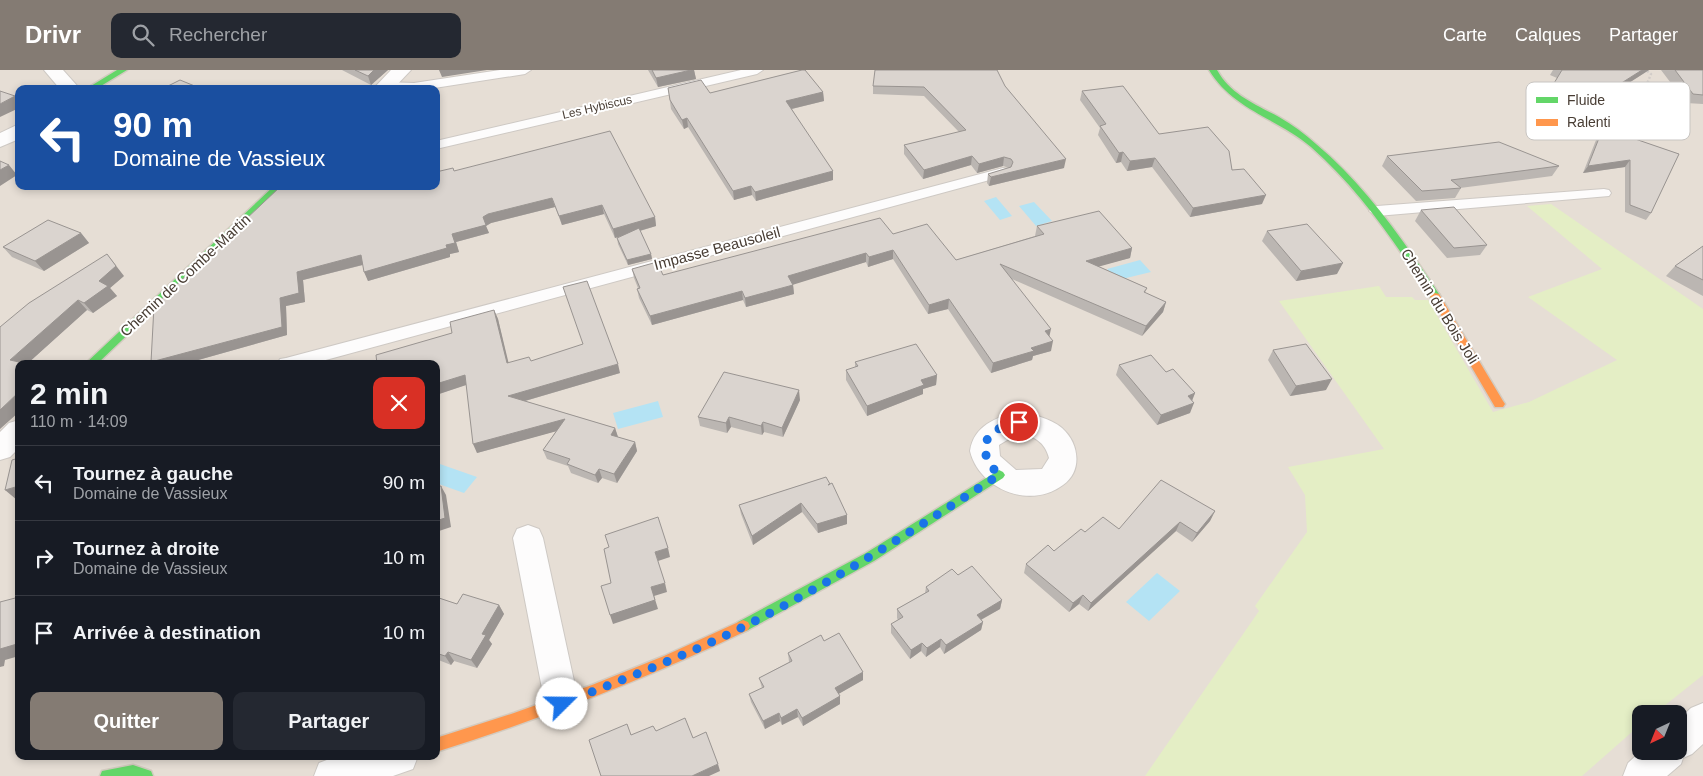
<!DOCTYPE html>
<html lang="fr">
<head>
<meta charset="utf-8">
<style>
	body { margin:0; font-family:Helvetica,sans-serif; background:#242831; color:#f1f3f6; height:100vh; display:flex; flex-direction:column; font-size:19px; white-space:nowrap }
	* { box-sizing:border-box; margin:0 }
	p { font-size:16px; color:#9ea1a6 }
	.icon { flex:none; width:28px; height:28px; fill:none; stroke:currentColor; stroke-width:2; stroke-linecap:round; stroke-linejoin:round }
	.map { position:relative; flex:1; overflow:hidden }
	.sheet { position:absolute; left:15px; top:290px; width:425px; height:400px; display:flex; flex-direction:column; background:#171b24; border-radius:10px; box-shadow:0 2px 8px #0003 }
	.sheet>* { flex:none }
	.top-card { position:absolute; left:15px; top:15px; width:425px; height:105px; border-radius:10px; box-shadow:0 2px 8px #0003; background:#1a4fa0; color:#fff; overflow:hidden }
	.needle { width:32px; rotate:223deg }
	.fabs { position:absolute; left:1632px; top:635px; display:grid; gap:10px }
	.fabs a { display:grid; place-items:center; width:55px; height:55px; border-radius:10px; background:#171b24; box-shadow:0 2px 8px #0003; font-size:25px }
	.pin { position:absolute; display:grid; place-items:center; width:42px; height:42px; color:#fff; margin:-21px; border:2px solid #fff; border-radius:50%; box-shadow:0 1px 5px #0007 }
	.me { position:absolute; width:55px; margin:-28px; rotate:68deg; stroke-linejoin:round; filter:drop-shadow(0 0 4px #0008) }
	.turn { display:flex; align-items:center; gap:18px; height:105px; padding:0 15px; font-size:22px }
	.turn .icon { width:65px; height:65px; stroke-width:2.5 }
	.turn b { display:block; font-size:35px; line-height:42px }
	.round { display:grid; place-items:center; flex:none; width:52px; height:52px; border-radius:10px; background:#242831 }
	.overview { display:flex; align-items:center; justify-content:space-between; height:85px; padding:0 15px }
	h1 { font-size:30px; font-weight:700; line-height:38px }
	.primary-button { display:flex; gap:10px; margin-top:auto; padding:10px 15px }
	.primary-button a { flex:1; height:58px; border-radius:10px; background:#847b73; color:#fff; font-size:20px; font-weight:700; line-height:58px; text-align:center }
	.primary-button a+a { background:#242831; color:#f1f3f6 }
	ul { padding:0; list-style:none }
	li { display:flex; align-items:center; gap:15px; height:75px; padding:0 15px; border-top:1px solid #363941 }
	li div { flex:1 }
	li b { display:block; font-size:19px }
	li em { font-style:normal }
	header { display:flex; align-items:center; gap:30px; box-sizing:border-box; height:70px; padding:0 25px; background:#847b73; color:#fff }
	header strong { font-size:24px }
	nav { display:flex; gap:28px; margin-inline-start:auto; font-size:18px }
	.search { width:350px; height:45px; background:#242831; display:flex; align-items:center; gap:12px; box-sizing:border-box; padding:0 18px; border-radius:10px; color:#9ea1a6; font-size:19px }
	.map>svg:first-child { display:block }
</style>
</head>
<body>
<header>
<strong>Drivr</strong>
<div class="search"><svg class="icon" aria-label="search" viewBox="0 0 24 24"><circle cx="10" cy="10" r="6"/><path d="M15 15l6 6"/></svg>Rechercher</div>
<nav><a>Carte</a><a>Calques</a><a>Partager</a></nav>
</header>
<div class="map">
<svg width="1703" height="706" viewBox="0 0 1703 706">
	<rect width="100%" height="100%" fill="#f2ede8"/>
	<path fill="#e6ded5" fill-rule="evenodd" d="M 0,0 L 1703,0 L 1703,706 L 0,706 ZM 19,19 L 436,19 L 436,116 L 19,116 ZM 19,294 L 436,294 L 436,686 L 19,686 ZM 1641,644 L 1679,644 L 1679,681 L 1641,681 Z"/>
	<path fill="#e4eec5" d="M 1551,134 L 1703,239 L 1703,605 L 1654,644 L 1641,644 L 1641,654 L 1582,706 L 1145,706 L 1259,541 L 1255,536 L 1307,462 L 1305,425 L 1288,397 L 1384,379 L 1279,231 L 1379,216 L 1386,227 L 1412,227 L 1415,230 L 1428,230 L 1493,342 L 1529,332 L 1617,290 L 1528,227 L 1602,199 L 1527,136 Z"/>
	<path fill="#b4e3f4" d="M 996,127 L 1012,146 L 1000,150 L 984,131 Z
		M 1034,132 L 1052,151 L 1036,156 L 1019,136 Z
		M 1140,190 L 1151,202 L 1118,210 L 1107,199 Z
		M 658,331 L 663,347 L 618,359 L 613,343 Z
		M 437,393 L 477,407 L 464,423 L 436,413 Z
		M 1157,503 L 1180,521 L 1149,551 L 1126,532 Z"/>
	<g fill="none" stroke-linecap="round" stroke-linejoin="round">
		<defs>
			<path id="lane" d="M 500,0 L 531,0 L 525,4 L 428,19 L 380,19 L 378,16 L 385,12 L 414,13 Z
				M 741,0 L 763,0 L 757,4 L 436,79 L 436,71 Z
				M 1003,98 L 1008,99 L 1010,102 L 1008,105 L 311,294 L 277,294 L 280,289 L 286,288 Z
				M 1604,119 L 1609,120 L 1611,123 L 1609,126 L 1377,146 L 1369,141 L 1377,136 Z"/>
			<path id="street" d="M 44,0 L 63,0 L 80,19 L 60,19 Z
				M 391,0 L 411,0 L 393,19 L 373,19 Z
				M 19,54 L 19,69 L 0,77 L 0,63 Z
				M 1019,341 C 1033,345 1050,348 1062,358 C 1079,373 1083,401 1063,415 C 1030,440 979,419 970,381 C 974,355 996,348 1019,341 ZM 1019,363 C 1034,366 1045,372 1049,388 L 1042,399 L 1016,400 L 1000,386 L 999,375 Z
				M 19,350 L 19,378 L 10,387 L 0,390 L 0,362 L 9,353 Z
				M 528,455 L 539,459 L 543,468 L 579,634 L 574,646 L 562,651 L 550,646 L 545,634 L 513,468 L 517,459 Z
				M 1703,633 L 1703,674 L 1692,684 L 1683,688 L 1681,694 L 1667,706 L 1623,706 L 1628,693 L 1641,681 L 1679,681 L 1679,649 L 1691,638 Z
				M 337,686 L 418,686 L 413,699 L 393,706 L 314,706 L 319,693 Z"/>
			<path id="fast" d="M 117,0 L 127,0 L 96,19 L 86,19 Z
				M 1209,0 L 1217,0 C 1231,25 1255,34 1279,47 C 1293,55 1305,64 1316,74 C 1366,116 1403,170 1439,224 L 1440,226 L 1439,228 L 1431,228 C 1397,175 1360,120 1311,77 C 1278,49 1232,39 1209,0 Z
				M 274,116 L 283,116 L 97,294 L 85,294 Z
				M 999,400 L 1003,402 L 1005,405 L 1003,408 L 874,491 L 748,560 L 743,562 L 738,560 L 736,556 L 738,552 L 866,483 Z
				M 133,695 L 151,701 L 153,706 L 100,706 L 102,701 Z"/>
			<path id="slow" d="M 1435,223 L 1439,224 L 1503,331 L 1505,334 L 1503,337 L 1495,337 L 1430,226 Z
				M 743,550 L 748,552 L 750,556 L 748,560 C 647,609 543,648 436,682 L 436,668 L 514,643 L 592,615 L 664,586 Z"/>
		</defs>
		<use href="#lane" stroke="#cec9c4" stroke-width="2"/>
		<use href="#street" stroke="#cec9c4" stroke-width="2"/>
		<use href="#fast" stroke="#d3cbc0" stroke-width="3"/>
		<use href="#slow" stroke="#d3cbc0" stroke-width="3"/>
		<path stroke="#d2cdc9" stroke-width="2.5" stroke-dasharray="2 2" stroke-linecap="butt" d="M 1625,68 L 1651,4 L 1646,0"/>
		<use href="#lane" fill="#fdfcfc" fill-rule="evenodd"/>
		<use href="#street" fill="#fdfcfc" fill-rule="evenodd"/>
		<use href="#fast" fill="#63d668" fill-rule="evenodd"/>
		<use href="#slow" fill="#ff974d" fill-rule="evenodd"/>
	</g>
	<path fill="#bbb6b2" d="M 342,0 L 388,0 L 371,15 Z
		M 648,0 L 694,0 L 696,9 L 658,17 Z
		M 1553,0 L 1649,0 L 1557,59 L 1530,52 L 1557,8 L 1550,5 Z
		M 1661,0 L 1703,0 L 1703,34 L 1686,33 Z
		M 873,16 L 1005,16 L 1064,98 L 989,116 L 987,113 L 988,104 L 1009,98 L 1003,96 L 977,103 L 971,95 L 923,109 L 904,84 L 904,75 L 959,62 L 924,26 L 873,24 Z
		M 668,18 L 710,23 L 823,22 L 824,31 L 792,39 L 833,110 L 756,131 L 752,125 L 734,130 L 688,57 L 684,59 L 671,39 Z
		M 1082,21 L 1159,64 L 1232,100 L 1262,134 L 1190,147 L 1152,97 L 1127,101 L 1121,92 L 1116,93 L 1098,65 L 1100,58 L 1080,30 Z
		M 1603,58 L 1679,84 L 1651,143 L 1646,150 L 1625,142 L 1625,97 L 1583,103 L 1598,65 Z
		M 1387,86 L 1559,96 L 1552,106 L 1460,118 L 1461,118 L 1455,128 L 1416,131 L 1382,96 Z
		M 454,101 L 655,147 L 656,156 L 640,161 L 651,184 L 652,189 L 628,195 L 618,174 L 617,168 L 623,165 L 615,168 L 604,144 L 562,155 L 555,137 L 491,153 L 486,156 L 489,163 L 456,172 L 459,182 L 450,184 L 450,187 L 368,211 L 363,195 L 303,210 L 305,232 L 286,236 L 287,265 L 184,294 L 153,294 L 151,292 L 436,116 Z
		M 1421,140 L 1487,175 L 1480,185 L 1447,188 L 1415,151 Z
		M 1037,156 L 1132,178 L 1130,188 L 1098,196 L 1147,218 L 1145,223 L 1166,232 L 1163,242 L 1142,266 L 1012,209 L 1049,267 L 1051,281 L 1033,286 L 1032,290 L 991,303 L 948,239 L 928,244 L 893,189 L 868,197 L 866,192 L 793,214 L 794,224 L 746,237 L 743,230 L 652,255 L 639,228 L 637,219 L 638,218 L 634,208 L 632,199 L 663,205 L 893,164 L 956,190 L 1035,166 Z
		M 1267,161 L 1337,204 L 1296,211 L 1262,171 Z
		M 81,163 L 89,173 L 44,201 L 12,187 L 3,177 Z
		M 1703,176 L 1703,226 L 1666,206 L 1675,196 Z
		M 124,206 L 110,218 L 117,226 L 93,243 L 87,240 L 27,294 L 0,257 Z
		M 494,240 L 498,249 L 508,293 L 531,291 L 620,303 L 525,331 L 615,358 L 618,367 L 635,372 L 637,381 L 617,413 L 602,408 L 598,413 L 571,403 L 568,396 L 547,389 L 543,380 L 556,361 L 477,383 L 466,315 L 436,325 L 452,263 Z
		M 1273,280 L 1326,320 L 1290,326 L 1268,290 Z
		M 855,292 L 937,305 L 936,315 L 923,319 L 923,324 L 867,346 L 846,310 L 846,300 L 855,298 Z
		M 1119,295 L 1166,302 L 1195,323 L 1192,331 L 1190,343 L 1157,355 L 1116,305 Z
		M 800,330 L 783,367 L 764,362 L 762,365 L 731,357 L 727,363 L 700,356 L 698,347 Z
		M 826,407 L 847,454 L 818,463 L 802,442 L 753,475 L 741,444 L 739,435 Z
		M 1215,441 L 1210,451 L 1192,472 L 1176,461 L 1088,541 L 1079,534 L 1069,542 L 1024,503 L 1026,494 L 1054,481 L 1085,462 L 1119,459 Z
		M 958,505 L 1002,530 L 1000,539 L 981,550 L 983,552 L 981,560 L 944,584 L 940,577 L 926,587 L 921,581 L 910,589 L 891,563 L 891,554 L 898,550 L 897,548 L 897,539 L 925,523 L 926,517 Z
		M 436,527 L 457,534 L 499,535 L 504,544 L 489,570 L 492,574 L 477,598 L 454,591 L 451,595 L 436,589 Z
		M 824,571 L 863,610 L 838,624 L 840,626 L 840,634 L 803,656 L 798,647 L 782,655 L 780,651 L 765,659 L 751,632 L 749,624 L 762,618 L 759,608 L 789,592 L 788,583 Z"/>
	<path fill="#999491" d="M 374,0 L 388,0 L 371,15 L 368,6 Z
		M 439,0 L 487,0 L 442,7 Z
		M 691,0 L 694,0 L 696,9 L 658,17 L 656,8 Z
		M 1642,0 L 1649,0 L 1557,59 L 1563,50 Z
		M 823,22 L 824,31 L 787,40 L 786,31 Z
		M 15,26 L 19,31 L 19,38 L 0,47 L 0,34 Z
		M 687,48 L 688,57 L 684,59 L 682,50 Z
		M 1123,82 L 1121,92 L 1116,93 L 1119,83 Z
		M 972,86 L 971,95 L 923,109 L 924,100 Z
		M 1004,87 L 1003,96 L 977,103 L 979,94 Z
		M 1155,88 L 1152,97 L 1127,101 L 1130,91 Z
		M 1066,89 L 1064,98 L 989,116 L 991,107 Z
		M 1630,90 L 1625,97 L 1583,103 L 1588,96 Z
		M 9,95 L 17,105 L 0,116 L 0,100 Z
		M 833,101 L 833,110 L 756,131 L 755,122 Z
		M 751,116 L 752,125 L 734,130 L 733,121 Z
		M 1266,125 L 1262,134 L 1190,147 L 1193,138 Z
		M 552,128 L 555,137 L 491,153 L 486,156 L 489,163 L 456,172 L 459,182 L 450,184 L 450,187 L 368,211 L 364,202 L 446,175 L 452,164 L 488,144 Z
		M 602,135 L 604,144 L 562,155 L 559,146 Z
		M 655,147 L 656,156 L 615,168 L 613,159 Z
		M 81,163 L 89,173 L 44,201 L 35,191 Z
		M 1132,178 L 1130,188 L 1083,201 L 1086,191 Z
		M 893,180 L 893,189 L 868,197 L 869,187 Z
		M 866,183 L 866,192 L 789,216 L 788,206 Z
		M 107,184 L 124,206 L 110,218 L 117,226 L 93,243 L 84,233 L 99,211 Z
		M 651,184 L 652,189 L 628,195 L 627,190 Z
		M 361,185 L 366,194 L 303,210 L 305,232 L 286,236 L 287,265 L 184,294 L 153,294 L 151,292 L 280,228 L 297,202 Z
		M 1343,193 L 1337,204 L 1296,211 L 1301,201 Z
		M 793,215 L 794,224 L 746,237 L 745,228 Z
		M 742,221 L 743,230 L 652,255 L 650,246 Z
		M 949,229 L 948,239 L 928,244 L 929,235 Z
		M 78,230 L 87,240 L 27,294 L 10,290 Z
		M 1166,232 L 1163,242 L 1142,266 L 1146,256 Z
		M 494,240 L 498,249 L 511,303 L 507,293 Z
		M 1051,259 L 1049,268 L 1045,261 Z
		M 1053,271 L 1051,281 L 1033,286 L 1032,290 L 991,303 L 993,293 L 1031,278 Z
		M 618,294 L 620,303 L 511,335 L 508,326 Z
		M 465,305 L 469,314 L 436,325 L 436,314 Z
		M 937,305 L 936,315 L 923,319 L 923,324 L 867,346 L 867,336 L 921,310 Z
		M 1332,309 L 1326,320 L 1290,326 L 1296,316 Z
		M 799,320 L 800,330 L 783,367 L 782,358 Z
		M 19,322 L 19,342 L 0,359 L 0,340 Z
		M 1195,323 L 1191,333 L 1188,326 Z
		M 1194,333 L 1190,343 L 1157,355 L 1161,345 Z
		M 729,347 L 731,357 L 727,363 L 726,353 Z
		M 565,349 L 568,358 L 477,383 L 473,374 Z
		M 763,352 L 764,362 L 762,365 L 761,356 Z
		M 615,358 L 618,367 L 611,365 Z
		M 635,372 L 637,381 L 617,413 L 614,404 Z
		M 599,399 L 602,408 L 598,413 L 595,405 Z
		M 19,416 L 19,430 L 17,430 L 5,420 Z
		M 441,416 L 446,425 L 451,457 L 436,462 L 436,451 Z
		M 801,433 L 802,442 L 753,475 L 752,466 Z
		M 1215,441 L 1210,451 L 1192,472 L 1197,463 Z
		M 847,445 L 847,454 L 818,463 L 817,454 Z
		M 1180,452 L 1176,461 L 1088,541 L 1091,533 Z
		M 668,478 L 670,487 L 658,491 L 655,482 Z
		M 665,513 L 667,522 L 654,526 L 658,539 L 613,554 L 610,545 L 651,517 Z
		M 1083,525 L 1079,534 L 1069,542 L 1073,533 Z
		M 1002,530 L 1000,539 L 975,553 L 977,545 Z
		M 499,535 L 504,544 L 489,570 L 492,574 L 477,598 L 471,590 L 482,564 Z
		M 983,552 L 981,560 L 944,584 L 946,575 Z
		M 19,559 L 19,586 L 5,590 L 4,596 L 0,597 L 0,579 Z
		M 941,569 L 940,577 L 926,587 L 927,578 Z
		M 922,573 L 921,581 L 910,589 L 911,580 Z
		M 448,582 L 454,591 L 451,595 L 445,586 Z
		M 863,602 L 863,610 L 835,626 L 835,618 Z
		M 840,626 L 840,634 L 803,656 L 802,648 Z
		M 797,639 L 798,647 L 782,655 L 781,648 Z
		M 779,643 L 780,651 L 765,659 L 763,651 Z
		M 718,694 L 720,701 L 709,706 L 692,706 Z"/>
	<path fill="#dad4cf" stroke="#999491" d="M 355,0 L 374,0 L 368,6 Z
		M 652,0 L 691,0 L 656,8 Z
		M 802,0 L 805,0 L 823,22 L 786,31 L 833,101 L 755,122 L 751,116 L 733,121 L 687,48 L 682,50 L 670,30 L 668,18 L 701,10 L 710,23 Z
		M 875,0 L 997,0 L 1005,16 L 1066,89 L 991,107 L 988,104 L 1011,97 L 1013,92 L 1011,89 L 1004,87 L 979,94 L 972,86 L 924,100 L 904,75 L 966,60 L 924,17 L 873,16 Z
		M 1562,0 L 1642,0 L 1563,50 L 1536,43 Z
		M 1675,0 L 1703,0 L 1703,25 L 1693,24 Z
		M 180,10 L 202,19 L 158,19 L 164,16 L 166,17 Z
		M 1123,16 L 1159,64 L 1208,57 L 1229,81 L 1232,100 L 1244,99 L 1266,125 L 1193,138 L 1155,88 L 1130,91 L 1123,82 L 1119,83 L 1100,56 L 1106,54 L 1082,21 Z
		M 0,21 L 15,26 L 0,34 Z
		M 1603,58 L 1679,84 L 1651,143 L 1630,135 L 1630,90 L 1588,96 Z
		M 610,61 L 655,147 L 613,159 L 602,135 L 559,146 L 552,128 L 488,144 L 483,147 L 486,155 L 452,164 L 455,173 L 446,175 L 447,178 L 364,202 L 361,185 L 297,202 L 299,223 L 280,228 L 282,257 L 151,292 L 154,236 L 281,116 L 436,116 L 436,102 L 453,98 L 454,101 Z
		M 1499,72 L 1559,96 L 1451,110 L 1461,118 L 1422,121 L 1387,86 Z
		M 0,91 L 9,95 L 0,100 Z
		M 1454,137 L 1487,175 L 1454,178 L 1421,140 Z
		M 1099,141 L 1132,178 L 1086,191 L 1147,218 L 1144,222 L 1166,232 L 1146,256 L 1000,194 L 1051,259 L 1045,261 L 1053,271 L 1031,278 L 1034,281 L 993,293 L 949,229 L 929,235 L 893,180 L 869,187 L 866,183 L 788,206 L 793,215 L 745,228 L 742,221 L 650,246 L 637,219 L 640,218 L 632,199 L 657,192 L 663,205 L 880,148 L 893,164 L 927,154 L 956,190 L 1044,164 L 1037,156 Z
		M 48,150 L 81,163 L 35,191 L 3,177 Z
		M 1307,154 L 1343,193 L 1301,201 L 1267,161 Z
		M 639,158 L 651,184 L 627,190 L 617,168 Z
		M 1703,176 L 1703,210 L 1675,196 Z
		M 107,184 L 116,196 L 99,211 L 108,216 L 84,233 L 78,230 L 10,290 L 28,294 L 19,294 L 19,322 L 0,340 L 0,257 L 29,233 Z
		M 587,211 L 618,294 L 508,326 L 615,358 L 611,365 L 635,372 L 614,404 L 599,399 L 595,405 L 567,394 L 570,389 L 543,380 L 565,349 L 473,374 L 465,305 L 436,314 L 436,294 L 377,294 L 376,285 L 452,263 L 450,252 L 494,240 L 507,293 L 529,287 L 531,291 L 583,274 L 563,217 Z
		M 916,274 L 937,305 L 921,310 L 924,315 L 867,336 L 846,300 L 858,296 L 855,292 Z
		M 1306,274 L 1332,309 L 1296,316 L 1273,280 Z
		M 1151,285 L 1166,302 L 1173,299 L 1195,323 L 1188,326 L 1194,333 L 1161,345 L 1119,295 Z
		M 724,302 L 799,320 L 782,358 L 763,352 L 761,356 L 729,347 L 726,353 L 698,347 Z
		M 19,388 L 19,416 L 5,420 L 12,390 Z
		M 826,407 L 830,414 L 828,415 L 832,413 L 847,445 L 817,454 L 801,433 L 752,466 L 739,435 Z
		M 1161,410 L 1215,441 L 1197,463 L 1180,452 L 1091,533 L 1083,525 L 1073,533 L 1026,494 L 1048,475 L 1054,481 L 1081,459 L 1085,462 L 1103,447 L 1119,459 Z
		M 441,416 L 445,448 L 436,451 L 436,417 Z
		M 658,447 L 668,478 L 655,482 L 665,513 L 651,517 L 655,530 L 610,545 L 601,516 L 611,513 L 604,479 L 609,477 L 605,465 Z
		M 972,496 L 1002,530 L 977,545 L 983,552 L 946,575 L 941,569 L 927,578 L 922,573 L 911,580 L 891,554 L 903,547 L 897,539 L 929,521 L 926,517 L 952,499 L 958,505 Z
		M 463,524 L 499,535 L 482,564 L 486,565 L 471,590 L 448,582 L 445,586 L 436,583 L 436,527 L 457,534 Z
		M 19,527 L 19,559 L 17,574 L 0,579 L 0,532 Z
		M 839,563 L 863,602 L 835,618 L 840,626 L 802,648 L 797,639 L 781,648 L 779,643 L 763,651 L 749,624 L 764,617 L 759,608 L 792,591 L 788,583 L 821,565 L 824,571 Z
		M 685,648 L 693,668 L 706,662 L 718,694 L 692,706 L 601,706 L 589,670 L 627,654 L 631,665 L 653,656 L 656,661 Z"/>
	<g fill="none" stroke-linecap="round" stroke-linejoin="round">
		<path stroke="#1a73e8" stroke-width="9" stroke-dasharray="0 16.2" d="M 562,634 C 621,610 680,588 737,560 C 828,515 914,460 999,405 C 973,378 985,359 1019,352"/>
	</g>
	<g text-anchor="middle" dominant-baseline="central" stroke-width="4" stroke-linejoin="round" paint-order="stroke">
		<g font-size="12" fill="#483d34" stroke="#fff">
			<text transform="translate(597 37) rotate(-13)">Les Hybiscus</text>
		</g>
		<g font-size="15" fill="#483d34" stroke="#fff">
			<text transform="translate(717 178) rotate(-15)">Impasse Beausoleil</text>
			<text transform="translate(185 205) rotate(-43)">Chemin de Combe-Martin</text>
			<text transform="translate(1440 236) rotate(58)">Chemin du Bois Joli</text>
		</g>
	</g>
	<rect x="1526" y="12" width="164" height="58" rx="8" fill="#fff" stroke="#c8c5c2" stroke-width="1"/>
	<rect x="1536" y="27" width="22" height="6" fill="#63d668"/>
	<rect x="1536" y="49" width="22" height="7" fill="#ff974d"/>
	<g font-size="14" fill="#483d34">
		<text x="1567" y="35">Fluide</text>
		<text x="1567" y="57">Ralenti</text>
	</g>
</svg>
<div class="fabs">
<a><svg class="needle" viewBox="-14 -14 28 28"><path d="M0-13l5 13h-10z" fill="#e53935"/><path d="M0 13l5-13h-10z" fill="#9ea1a6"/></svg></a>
</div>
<div class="pin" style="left:1019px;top:352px;background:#d93025"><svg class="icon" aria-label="arrive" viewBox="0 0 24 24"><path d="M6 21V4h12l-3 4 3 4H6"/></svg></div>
<svg class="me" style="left:562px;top:634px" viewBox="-20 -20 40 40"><circle r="19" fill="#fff"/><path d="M0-13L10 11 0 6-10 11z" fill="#1a73e8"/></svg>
<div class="top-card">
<div class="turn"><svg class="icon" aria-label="left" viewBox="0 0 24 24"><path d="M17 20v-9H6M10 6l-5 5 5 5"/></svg><div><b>90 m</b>Domaine de Vassieux</div></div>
</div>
<section class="sheet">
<div class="overview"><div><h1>2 min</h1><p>110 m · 14:09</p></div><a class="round" style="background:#d93025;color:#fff"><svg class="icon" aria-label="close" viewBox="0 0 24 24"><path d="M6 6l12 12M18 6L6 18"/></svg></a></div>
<ul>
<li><svg class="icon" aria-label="left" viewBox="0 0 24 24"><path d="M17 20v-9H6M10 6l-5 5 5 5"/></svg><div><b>Tournez à gauche</b><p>Domaine de Vassieux</p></div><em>90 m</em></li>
<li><svg class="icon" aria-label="right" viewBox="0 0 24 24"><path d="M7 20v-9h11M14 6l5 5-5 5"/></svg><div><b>Tournez à droite</b><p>Domaine de Vassieux</p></div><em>10 m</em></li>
<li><svg class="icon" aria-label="arrive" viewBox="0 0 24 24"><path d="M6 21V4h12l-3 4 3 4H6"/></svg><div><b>Arrivée à destination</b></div><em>10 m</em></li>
</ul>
<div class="primary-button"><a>Quitter</a><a>Partager</a></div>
</section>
</div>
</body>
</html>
